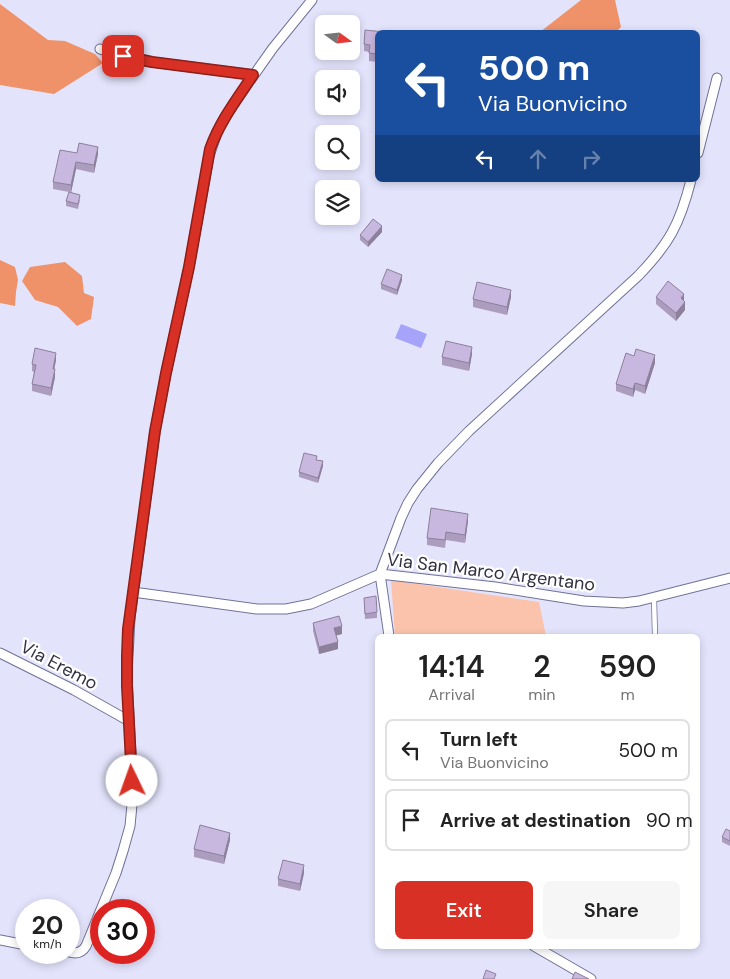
<!DOCTYPE html>
<html lang="en">
<head>
<meta charset="utf-8">
<style>
	body { margin:0; font-family:"DM Sans",sans-serif; background:#f6f6f6; color:#222; height:100vh; display:flex; flex-direction:column; font-size:19px; white-space:nowrap }
	* { box-sizing:border-box; margin:0 }
	p { font-size:16px; color:#767676 }
	.icon { flex:none; width:28px; height:28px; fill:none; stroke:currentColor; stroke-width:2; stroke-linecap:round; stroke-linejoin:round }
	.map { position:relative; flex:1; overflow:hidden }
	.side { position:absolute; left:375px; top:634px; width:325px; height:315px; display:flex; flex-direction:column; background:#fff; border-radius:8px; box-shadow:0 2px 8px #0003 }
	.side>* { flex:none }
	.guide { position:absolute; left:375px; top:30px; width:325px; height:152px; border-radius:8px; box-shadow:0 2px 8px #0003; background:#1a4fa0; color:#fff; overflow:hidden }
	.needle { width:32px; rotate:105deg }
	.tools { position:absolute; left:315px; top:15px; display:grid; gap:10px }
	.tools a { display:grid; place-items:center; width:45px; height:45px; border-radius:8px; background:#fff; box-shadow:0 2px 8px #0003; font-size:25px }
	.speed { position:absolute; left:15px; top:899px; display:flex; gap:10px; font-size:25px; font-weight:700; text-align:center }
	.speed>* { display:grid; place-content:center; width:65px; height:65px; border-radius:50%; background:#fff; box-shadow:0 2px 8px #0003; line-height:1 }
	.speed small { font-size:12px; font-weight:400 }
	.speed .limit { border:8px solid #d22; background:#fff; color:#111 }
	.pin { position:absolute; display:grid; place-items:center; width:42px; height:42px; color:#fff; margin:-21px; border-radius:10px; box-shadow:0 2px 8px #0006 }
	.me { position:absolute; width:55px; margin:-28px; rotate:357deg; stroke-linejoin:round; filter:drop-shadow(0 0 4px #0008) }
	.turn { display:flex; align-items:center; gap:18px; height:105px; padding:0 20px; font-size:22px }
	.turn .icon { width:65px; height:65px; stroke-width:2.5 }
	.turn b { display:block; font-size:35px; line-height:42px }
	.lanes { display:flex; align-items:center; height:48px; padding:0 20px; background:#0003; justify-content:center; gap:25px; direction:ltr }
	.lanes .off { opacity:.35 }
	.eta { display:flex; justify-content:space-evenly; align-items:center; height:85px; text-align:center }
	.eta b { font-size:30px; font-weight:600; line-height:35px }
	.cta { display:flex; gap:10px; margin-top:auto; padding:10px 20px }
	.cta a { flex:1; height:58px; border-radius:8px; background:#d93025; color:#fff; font-size:20px; font-weight:600; line-height:58px; text-align:center }
	.cta a+a { background:#f6f6f6; color:#222 }
	ul { padding:0; list-style:none }
	li { display:flex; align-items:center; gap:15px; height:62px; margin:0 10px 8px; padding:0 10px; border:2px solid #e0e0e0; border-radius:8px }
	li div { flex:1 }
	li b { display:block; font-size:19px }
	li em { font-style:normal }
	.map>svg:first-child { display:block }
</style>
</head>
<body>
<div class="map">
<svg width="730" height="979" viewBox="0 0 730 979">
	<rect width="100%" height="100%" fill="#e3e4fc"/>
	<path fill="#fbc3ab" d="M 391,580 L 539,602 L 546,636 L 395,636 Z"/>
	<path fill="#ef9269" d="M 581,0 L 615,0 L 621,27 L 616,32 L 540,32 Z
		M 0,4 L 48,40 L 65,41 L 95,54 L 103,63 L 54,94 L 0,85 Z
		M 0,260 L 15,267 L 18,280 L 16,292 L 15,306 L 0,303 Z
		M 65,262 L 82,276 L 84,293 L 94,297 L 91,319 L 77,326 L 58,307 L 35,300 L 22,281 L 30,267 Z"/>
	<path fill="#a6a3fb" d="M 401,324 L 427,334 L 421,348 L 395,338 Z"/>
	<g fill="none" stroke-linecap="round" stroke-linejoin="round">
		<defs>
			<path id="lane" d="M 654,598 L 655,636"/>
			<path id="street" d="M 100,49 L 123,56 L 152,62 L 253,75
				M 698,153 L 717,78
				M 133,592 L 257,609 L 286,609 L 311,604 L 380,574 L 495,587 L 584,601 L 623,603 L 639,601 L 730,578
				M 389,636 L 380,574 L 401,518 L 408,503 L 417,489 L 438,463 L 469,431 L 638,276 C 669,244 680,224 691,180
				M 0,653 L 74,690 L 129,721
				M 0,940 L 26,945
				M 534,946 L 591,979
				M 69,952 C 76,954 82,953 86,946 L 116,873 L 123,851 L 130,826 L 133,794 L 127,676 L 130,618 L 155,431 L 166,373 L 189,267 L 209,156 L 218,130 L 232,106 L 273,48 L 312,0"/>
		</defs>
		<use href="#lane" stroke="#717196" stroke-width="6"/>
		<use href="#street" stroke="#717196" stroke-width="11"/>
		<use href="#lane" stroke="#fff" stroke-width="4.5"/>
		<use href="#street" stroke="#fff" stroke-width="9"/>
	</g>
	<path fill="#ac9dbf" d="M 378,32 L 378,62 L 369,61 L 369,52 L 364,51 L 364,44 Z
		M 77,153 L 98,154 L 94,173 L 76,169 L 71,192 L 80,200 L 78,209 L 66,206 L 66,201 L 69,192 L 53,189 L 53,182 Z
		M 382,232 L 368,247 L 360,240 L 360,235 Z
		M 402,280 L 397,295 L 381,289 L 381,284 Z
		M 511,297 L 507,315 L 473,307 L 473,299 Z
		M 656,297 L 684,301 L 685,310 L 676,321 L 656,304 Z
		M 472,354 L 469,371 L 442,365 L 442,357 Z
		M 56,360 L 54,369 L 55,377 L 51,396 L 32,391 L 32,384 L 34,372 L 32,371 L 32,364 Z
		M 655,363 L 645,394 L 635,390 L 633,397 L 616,391 L 616,384 Z
		M 317,460 L 323,466 L 318,483 L 299,477 L 299,472 Z
		M 468,521 L 465,543 L 446,540 L 445,548 L 427,545 L 427,538 Z
		M 364,598 L 377,612 L 377,618 L 365,619 Z
		M 313,623 L 342,634 L 336,635 L 338,649 L 319,654 L 313,631 Z
		M 730,831 L 730,846 L 722,842 L 722,837 Z
		M 230,840 L 224,864 L 194,857 L 194,849 Z
		M 304,873 L 300,891 L 278,886 L 278,879 Z"/>
	<path fill="#8c809b" d="M 98,147 L 98,154 L 94,173 L 94,165 Z
		M 76,162 L 76,169 L 71,193 L 71,185 Z
		M 382,226 L 382,232 L 368,247 L 368,242 Z
		M 402,275 L 402,280 L 397,295 L 397,290 Z
		M 511,290 L 511,297 L 507,315 L 507,307 Z
		M 684,294 L 684,302 L 681,298 Z
		M 685,302 L 685,310 L 676,321 L 676,313 Z
		M 472,347 L 472,354 L 469,371 L 469,363 Z
		M 56,353 L 56,360 L 53,376 L 53,369 Z
		M 655,355 L 655,363 L 645,394 L 645,386 Z
		M 55,369 L 55,377 L 51,396 L 51,388 Z
		M 635,383 L 635,390 L 633,397 L 633,389 Z
		M 323,461 L 323,466 L 318,483 L 318,478 Z
		M 468,514 L 468,521 L 465,543 L 465,535 Z
		M 342,626 L 342,634 L 334,636 L 334,628 Z
		M 338,642 L 338,649 L 319,654 L 319,647 Z
		M 230,833 L 230,840 L 224,864 L 224,856 Z
		M 304,865 L 304,873 L 300,891 L 300,884 Z"/>
	<path fill="#c8b7de" stroke="#8c809b" d="M 365,30 L 385,32 L 378,32 L 378,54 L 369,53 L 370,45 L 364,44 Z
		M 79,143 L 98,147 L 94,165 L 76,162 L 71,185 L 53,182 L 60,150 L 77,153 Z
		M 69,192 L 80,195 L 78,204 L 66,201 Z
		M 373,219 L 382,226 L 368,242 L 360,235 Z
		M 387,269 L 402,275 L 397,290 L 381,284 Z
		M 668,281 L 684,294 L 681,298 L 685,302 L 676,313 L 656,297 Z
		M 477,282 L 511,290 L 507,307 L 473,299 Z
		M 446,341 L 472,347 L 469,363 L 442,357 Z
		M 35,348 L 56,353 L 53,369 L 55,369 L 51,388 L 32,384 L 36,365 L 32,364 Z
		M 636,349 L 655,355 L 645,386 L 635,383 L 633,389 L 616,384 L 626,353 L 634,356 Z
		M 304,453 L 317,456 L 316,460 L 323,461 L 318,478 L 299,472 Z
		M 431,508 L 468,514 L 465,535 L 446,532 L 445,540 L 427,538 Z
		M 376,596 L 377,612 L 365,614 L 364,598 Z
		M 339,616 L 342,626 L 334,628 L 338,642 L 319,647 L 313,623 Z
		M 200,825 L 230,833 L 224,856 L 194,849 Z
		M 726,829 L 730,831 L 730,841 L 722,837 Z
		M 283,860 L 304,865 L 300,884 L 278,879 Z
		M 486,970 L 496,974 L 494,979 L 483,979 Z
		M 575,972 L 589,979 L 572,979 Z"/>
	<g fill="none" stroke-linecap="round" stroke-linejoin="round">
		<defs>
			<path id="route" d="M 123,56 L 152,62 L 253,75 C 237,99 220,121 210,149 L 189,267 L 166,373 L 155,431 L 128,629 L 127,656 L 127,686 L 132,781"/>
		</defs>
		<use href="#route" stroke="#8d1f18" stroke-width="12"/>
		<use href="#route" stroke="#d93025" stroke-width="9"/>
	</g>
	<g text-anchor="middle" dominant-baseline="central" stroke-width="4.5" stroke-linejoin="round" paint-order="stroke">
		<g font-size="18" fill="#313141" stroke="#fff">
			<text transform="translate(491 572) rotate(7)">Via San Marco Argentano</text>
			<text transform="translate(59 665) rotate(28)">Via Eremo</text>
		</g>
	</g>
</svg>
<div class="tools">
<a><svg class="needle" viewBox="-14 -14 28 28"><path d="M0-13l5 13h-10z" fill="#e53935"/><path d="M0 13l5-13h-10z" fill="#767676"/></svg></a>
<a><svg class="icon" aria-label="sound" viewBox="0 0 24 24"><path d="M4 9h4l5-4v14l-5-4H4zM17 9q2 3 0 6"/></svg></a>
<a><svg class="icon" aria-label="search" viewBox="0 0 24 24"><circle cx="10" cy="10" r="6"/><path d="M15 15l6 6"/></svg></a>
<a><svg class="icon" aria-label="layers" viewBox="0 0 24 24"><path d="M12 4l9 5-9 5-9-5zM3 14l9 5 9-5"/></svg></a>
</div>
<div class="speed"><div>20<small>km/h</small></div><div class="limit">30</div></div>
<div class="pin" style="left:123px;top:56px;background:#d93025"><svg class="icon" aria-label="arrive" viewBox="0 0 24 24"><path d="M6 21V4h12l-3 4 3 4H6"/></svg></div>
<svg class="me" style="left:132px;top:781px" viewBox="-20 -20 40 40"><circle r="19" fill="#fff"/><path d="M0-13L10 11 0 6-10 11z" fill="#d93025"/></svg>
<div class="guide">
<div class="turn"><svg class="icon" aria-label="left" viewBox="0 0 24 24"><path d="M17 20v-9H6M10 6l-5 5 5 5"/></svg><div><b>500 m</b>Via Buonvicino</div></div>
<div class="lanes"><svg class="icon" aria-label="left" viewBox="0 0 24 24"><path d="M17 20v-9H6M10 6l-5 5 5 5"/></svg><svg class="icon off" aria-label="ahead" viewBox="0 0 24 24"><path d="M12 20V5M6 11l6-6 6 6"/></svg><svg class="icon off" aria-label="right" viewBox="0 0 24 24"><path d="M7 20v-9h11M14 6l5 5-5 5"/></svg></div>
</div>
<section class="side">
<div class="eta">
<div><b>14:14</b><p>Arrival</p></div>
<div><b>2</b><p>min</p></div>
<div><b>590</b><p>m</p></div>
</div>
<ul>
<li><svg class="icon" aria-label="left" viewBox="0 0 24 24"><path d="M17 20v-9H6M10 6l-5 5 5 5"/></svg><div><b>Turn left</b><p>Via Buonvicino</p></div><em>500 m</em></li>
<li><svg class="icon" aria-label="arrive" viewBox="0 0 24 24"><path d="M6 21V4h12l-3 4 3 4H6"/></svg><div><b>Arrive at destination</b></div><em>90 m</em></li>
</ul>
<div class="cta"><a>Exit</a><a>Share</a></div>
</section>
</div>
</body>
</html>
